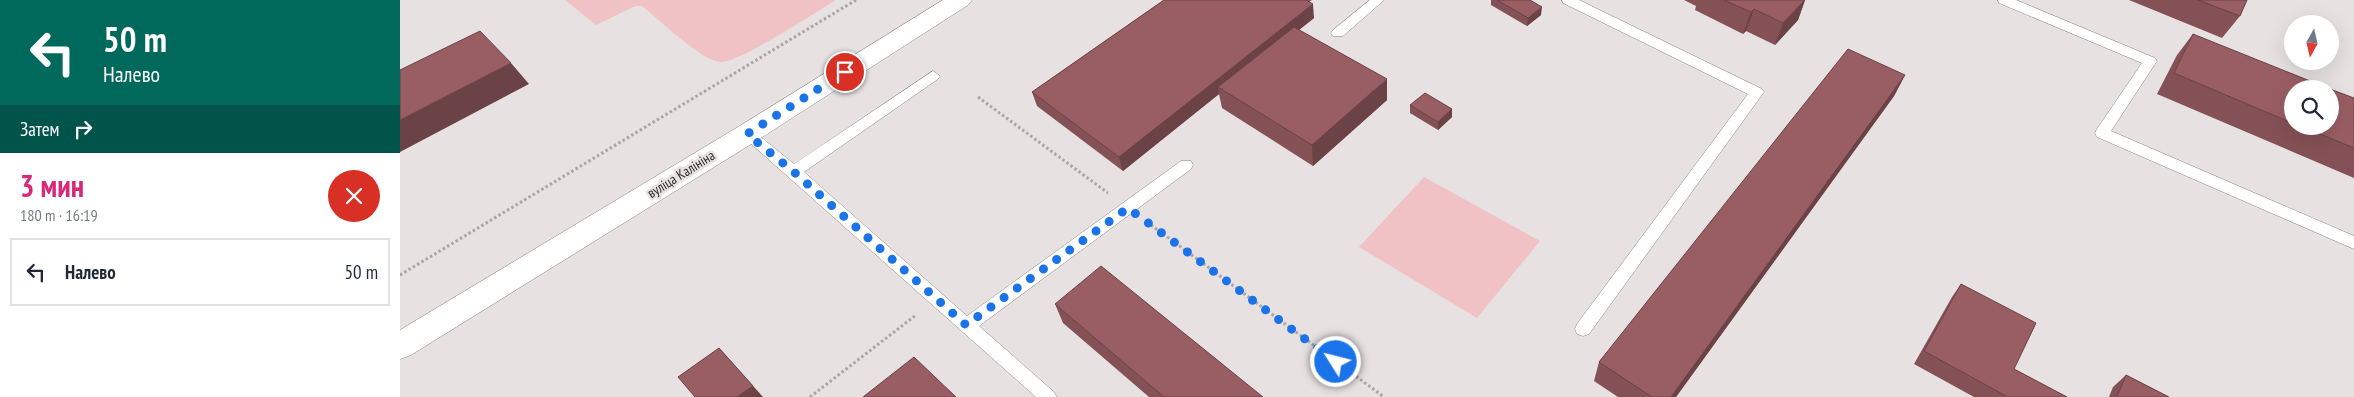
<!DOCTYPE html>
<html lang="ru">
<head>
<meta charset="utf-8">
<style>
	body { margin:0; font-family:"PT Sans Narrow",sans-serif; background:#f6f6f7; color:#1f2937; height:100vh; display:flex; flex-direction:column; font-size:19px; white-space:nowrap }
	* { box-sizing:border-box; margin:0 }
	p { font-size:16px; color:#747a83 }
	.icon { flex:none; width:28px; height:28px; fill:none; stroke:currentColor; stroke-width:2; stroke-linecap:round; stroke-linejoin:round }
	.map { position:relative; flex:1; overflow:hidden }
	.sheet { display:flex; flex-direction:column; background:#fff; width:400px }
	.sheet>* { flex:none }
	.banner { background:#00695c; color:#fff; overflow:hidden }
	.needle { width:32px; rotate:188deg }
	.buttons { position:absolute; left:1884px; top:15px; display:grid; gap:10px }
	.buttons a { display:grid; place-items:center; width:55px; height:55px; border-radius:50%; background:#fff; box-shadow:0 5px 20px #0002; font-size:25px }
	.pin { position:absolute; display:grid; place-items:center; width:42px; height:42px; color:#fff; margin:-21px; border:2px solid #fff; border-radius:50%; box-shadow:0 1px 5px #0007 }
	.me { position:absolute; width:55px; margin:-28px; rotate:306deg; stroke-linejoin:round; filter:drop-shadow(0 0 4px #0008) }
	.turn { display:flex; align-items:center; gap:18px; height:105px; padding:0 20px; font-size:22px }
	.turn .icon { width:65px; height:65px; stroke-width:2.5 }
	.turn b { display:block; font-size:35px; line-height:42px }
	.then { display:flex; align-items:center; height:48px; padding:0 20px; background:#0003; gap:10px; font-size:19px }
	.round { display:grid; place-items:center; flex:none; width:52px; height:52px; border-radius:26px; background:#f6f6f7 }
	.headline { display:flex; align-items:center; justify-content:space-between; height:85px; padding:0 20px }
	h1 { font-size:30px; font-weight:600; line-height:38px; color:#db2777 }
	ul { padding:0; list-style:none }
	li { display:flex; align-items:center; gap:15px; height:68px; margin:0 10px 8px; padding:0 10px; border:2px solid #e0e1e3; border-radius:0px }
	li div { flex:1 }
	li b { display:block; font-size:19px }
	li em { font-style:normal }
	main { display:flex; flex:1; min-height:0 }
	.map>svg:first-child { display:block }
</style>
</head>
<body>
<main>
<section class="sheet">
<div class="banner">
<div class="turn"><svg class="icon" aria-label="left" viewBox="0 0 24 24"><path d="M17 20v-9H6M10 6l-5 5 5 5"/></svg><div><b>50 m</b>Налево</div></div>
<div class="then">Затем<svg class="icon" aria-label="right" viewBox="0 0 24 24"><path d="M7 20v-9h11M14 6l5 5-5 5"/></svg></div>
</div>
<div class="headline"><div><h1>3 мин</h1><p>180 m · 16:19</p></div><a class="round" style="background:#d93025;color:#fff"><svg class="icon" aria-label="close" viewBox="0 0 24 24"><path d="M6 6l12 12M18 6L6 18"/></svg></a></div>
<ul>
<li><svg class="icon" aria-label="left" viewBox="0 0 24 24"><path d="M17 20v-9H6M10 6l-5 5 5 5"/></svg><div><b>Налево</b></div><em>50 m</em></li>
</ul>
</section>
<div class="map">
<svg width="1954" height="397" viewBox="0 0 1954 397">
	<rect width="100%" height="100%" fill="#e7e1e1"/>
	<path fill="#f0c2c5" d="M 165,0 L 436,0 C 416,12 336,65 319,62 C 298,58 260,20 242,6 L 235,6 L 196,25 Z
		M 1024,177 L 1140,241 L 1077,318 L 959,247 Z"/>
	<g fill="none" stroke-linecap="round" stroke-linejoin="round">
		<defs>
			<path id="service" d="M 970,0 L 984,0 L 943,36 L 933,36 L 931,33 L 933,30 Z
				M 1162,0 L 1179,0 L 1362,89 L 1364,92 L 1189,334 L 1183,336 L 1177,334 L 1175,329 L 1177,324 L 1348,94 L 1163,3 Z
				M 1598,0 L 1616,0 L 1755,58 L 1757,61 L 1755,64 L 1711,131 L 1954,236 L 1954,249 L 1697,137 L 1695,133 L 1697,129 L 1742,63 L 1599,3 Z
				M 533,71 L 540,76 L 538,79 L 404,172 L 567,316 L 781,161 L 791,161 L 793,165 L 791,169 L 579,326 L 654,392 L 657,397 L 636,397 L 340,134 L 342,130 L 352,130 L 394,164 Z"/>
			<path id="secondary" d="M 543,0 L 572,0 L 568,5 L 356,141 L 11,355 L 0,359 L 0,330 L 338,127 Z"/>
		</defs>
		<use href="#service" stroke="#888383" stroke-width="1"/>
		<use href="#secondary" stroke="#888383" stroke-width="1"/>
		<path stroke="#aaa5a5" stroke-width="3" stroke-dasharray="2.5 2.5" stroke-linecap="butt" d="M 578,97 L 708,193
			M 747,222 L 984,397
			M 0,275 L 456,0
			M 410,397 L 516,315"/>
		<use href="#service" fill="#fff" fill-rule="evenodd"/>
		<use href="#secondary" fill="#fff" fill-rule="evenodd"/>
	</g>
	<path fill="#845156" d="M 764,0 L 912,0 L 909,2 L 914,18 L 899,30 L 987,100 L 913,166 L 822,108 L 819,94 L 723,171 L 637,106 L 632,92 Z
		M 1091,0 L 1130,0 L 1141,15 L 1127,26 L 1091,5 Z
		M 1284,0 L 1405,0 L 1398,20 L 1375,45 L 1346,31 L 1343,34 L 1295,10 L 1296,6 Z
		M 1729,0 L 1847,0 L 1840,16 L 1822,38 Z
		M 1793,34 L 1892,89 L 1892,126 L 1930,126 L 1954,98 L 1954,178 L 1757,94 L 1777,55 Z
		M 1505,75 L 1494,96 L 1276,397 L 1218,397 L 1194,381 L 1199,362 Z
		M 1010,105 L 1052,109 L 1052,117 L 1038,130 L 1010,113 Z
		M 1561,284 L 1614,369 L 1667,397 L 1574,397 L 1514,364 L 1552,297 Z
		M 655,304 L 863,397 L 749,397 L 663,323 Z
		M 1726,375 L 1769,397 L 1709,397 L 1713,387 Z"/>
	<path fill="#6b4246" d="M 1405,0 L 1398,20 L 1375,45 L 1383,23 Z
		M 913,4 L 914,18 L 823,90 L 818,87 L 819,94 L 723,171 L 719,157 Z
		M 1142,7 L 1141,15 L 1127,26 L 1128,18 Z
		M 1354,9 L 1346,31 L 1343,34 L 1351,12 Z
		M 111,63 L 129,84 L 0,152 L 0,120 Z
		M 1505,75 L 1494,96 L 1276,397 L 1271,397 Z
		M 987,79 L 987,100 L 913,166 L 912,145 Z
		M 1052,109 L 1052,117 L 1038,130 L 1038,122 Z
		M 319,348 L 363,397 L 337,397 Z"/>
	<path fill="#995e64" stroke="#6b4246" d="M 764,0 L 906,0 L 913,4 L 719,157 L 632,92 Z
		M 1097,0 L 1130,0 L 1142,7 L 1128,18 Z
		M 1324,0 L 1405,0 L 1383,23 L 1354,9 L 1351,12 Z
		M 1798,0 L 1847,0 L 1840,16 Z
		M 894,27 L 987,79 L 912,145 L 818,87 Z
		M 80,31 L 111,63 L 0,120 L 0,70 Z
		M 1793,34 L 1930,89 L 1892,89 L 1892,123 L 1774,73 Z
		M 1448,49 L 1505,75 L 1271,397 L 1252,397 L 1199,362 Z
		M 1930,89 L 1954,98 L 1954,148 L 1901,126 L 1930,126 Z
		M 1025,93 L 1052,109 L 1038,122 L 1010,105 Z
		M 701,266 L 863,397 L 764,397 L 655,304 Z
		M 1561,284 L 1636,323 L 1614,369 L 1667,397 L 1605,397 L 1606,396 L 1524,351 Z
		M 319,348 L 353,386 L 337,397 L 295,397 L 278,377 Z
		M 514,357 L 556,397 L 463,397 Z
		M 1726,375 L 1769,397 L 1717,397 Z"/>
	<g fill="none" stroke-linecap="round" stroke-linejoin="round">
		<path stroke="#1a73e8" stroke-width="9" stroke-dasharray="0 16.2" d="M 445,72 L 347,134 L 394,172 L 566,325 L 728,208 L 936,362"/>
	</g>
	<g text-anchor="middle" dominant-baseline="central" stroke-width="5" stroke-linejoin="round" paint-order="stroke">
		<g font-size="14" fill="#2c2929" stroke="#e7e1e1">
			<text transform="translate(281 174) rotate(-32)">вуліца Калініна</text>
		</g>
	</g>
</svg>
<div class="buttons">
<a><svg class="needle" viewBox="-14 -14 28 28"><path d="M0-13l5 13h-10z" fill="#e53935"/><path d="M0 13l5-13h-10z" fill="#747a83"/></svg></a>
<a><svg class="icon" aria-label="search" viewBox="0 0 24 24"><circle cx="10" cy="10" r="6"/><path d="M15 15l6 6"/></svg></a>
</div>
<div class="pin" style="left:445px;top:72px;background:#d93025"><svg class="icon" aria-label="arrive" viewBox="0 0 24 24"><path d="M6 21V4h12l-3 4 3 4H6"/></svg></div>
<svg class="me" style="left:936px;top:362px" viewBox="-20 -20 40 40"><circle r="17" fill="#1a73e8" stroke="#fff" stroke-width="3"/><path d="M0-11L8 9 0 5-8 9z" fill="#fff"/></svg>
</div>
</main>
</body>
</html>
